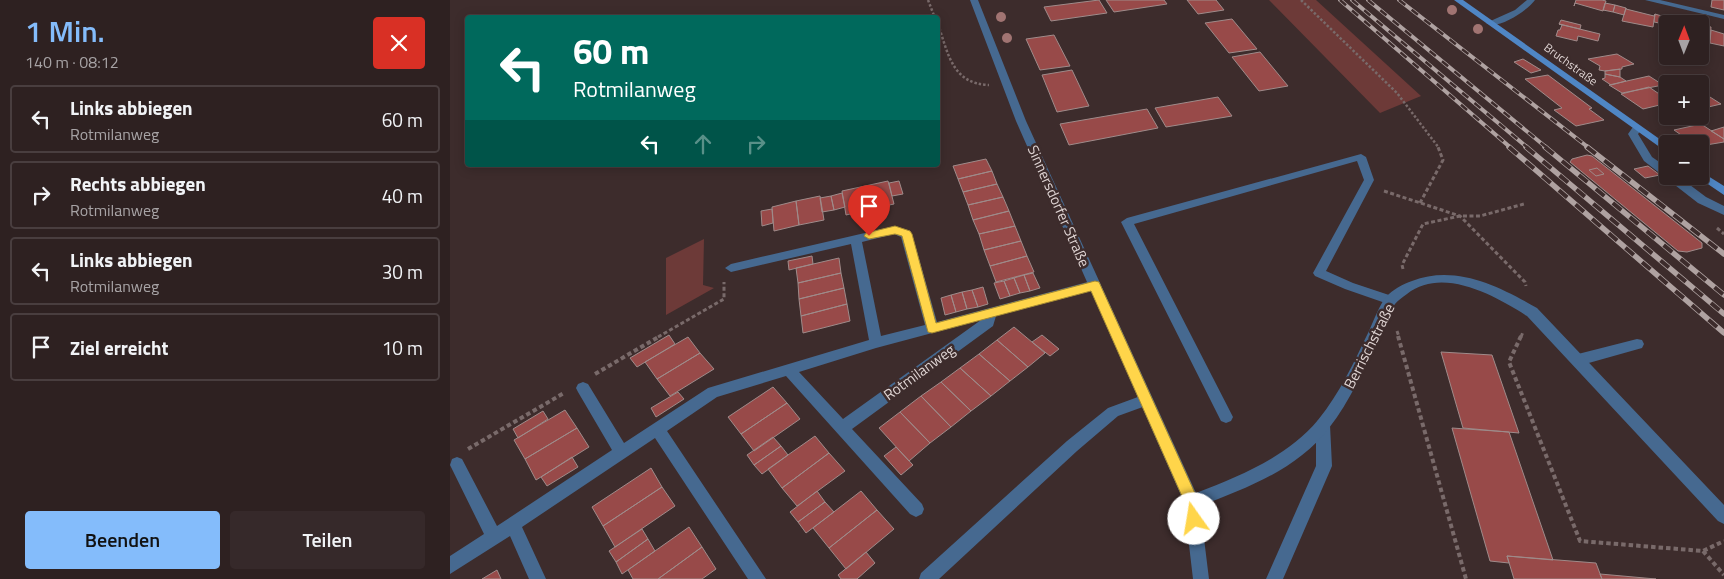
<!DOCTYPE html>
<html lang="de">
<head>
<meta charset="utf-8">
<style>
	body { margin:0; font-family:"Titillium Web",sans-serif; background:#36292a; color:#f1f3f6; height:100vh; display:flex; flex-direction:column; font-size:19px; white-space:nowrap }
	* { box-sizing:border-box; margin:0 }
	p { font-size:16px; color:#a7a3a5 }
	.icon { flex:none; width:28px; height:28px; fill:none; stroke:currentColor; stroke-width:2; stroke-linecap:round; stroke-linejoin:round }
	.map { position:relative; flex:1; overflow:hidden }
	.drawer { display:flex; flex-direction:column; background:#2e2121; width:450px }
	.drawer>* { flex:none }
	.top-card { position:absolute; left:15px; top:15px; width:475px; height:152px; border-radius:5px; box-shadow:0 2px 12px #0003,0 0 0 1px #493e3f; background:#00695c; color:#fff; overflow:hidden }
	.needle { width:32px; rotate:1deg }
	.buttons { position:absolute; left:1209px; top:15px; display:grid; gap:10px }
	.buttons a { display:grid; place-items:center; width:50px; height:50px; border-radius:5px; background:#2e2121; box-shadow:0 2px 12px #0003,0 0 0 1px #493e3f; font-size:25px }
	.pin { position:absolute; display:grid; place-items:center; width:42px; height:42px; color:#fff; margin:-51px -21px; border-radius:50% 50% 50% 0; rotate:-45deg; box-shadow:0 0 5px #0007 }
	.pin .icon { rotate:45deg }
	.me { position:absolute; width:55px; margin:-28px; rotate:347deg; stroke-linejoin:round; filter:drop-shadow(0 0 4px #0008) }
	.turn { display:flex; align-items:center; gap:18px; height:105px; padding:0 25px; font-size:22px }
	.turn .icon { width:65px; height:65px; stroke-width:2.5 }
	.turn b { display:block; font-size:35px; line-height:42px }
	.lanes { display:flex; align-items:center; height:48px; padding:0 25px; background:#0003; justify-content:center; gap:25px; direction:ltr }
	.lanes .off { opacity:.35 }
	.round { display:grid; place-items:center; flex:none; width:52px; height:52px; border-radius:5px; background:#36292a }
	.head { display:flex; align-items:center; justify-content:space-between; height:85px; padding:0 25px }
	h1 { font-size:30px; font-weight:600; line-height:38px; color:#84bcfb }
	.primary-button { display:flex; gap:10px; margin-top:auto; padding:10px 25px }
	.primary-button a { flex:1; height:58px; border-radius:5px; background:#84bcfb; color:#111; font-size:20px; font-weight:600; line-height:58px; text-align:center }
	.primary-button a+a { background:#36292a; color:#f1f3f6 }
	ul { padding:0; list-style:none }
	li { display:flex; align-items:center; gap:15px; height:68px; margin:0 10px 8px; padding:0 15px; border:2px solid #493e3f; border-radius:5px }
	li div { flex:1 }
	li b { display:block; font-size:19px }
	li em { font-style:normal }
	main { display:flex; flex:1; min-height:0 }
	.map>svg:first-child { display:block }
</style>
</head>
<body>
<main>
<section class="drawer">
<div class="head"><div><h1>1 Min.</h1><p>140 m · 08:12</p></div><a class="round" style="background:#d93025;color:#fff"><svg class="icon" aria-label="close" viewBox="0 0 24 24"><path d="M6 6l12 12M18 6L6 18"/></svg></a></div>
<ul>
<li><svg class="icon" aria-label="left" viewBox="0 0 24 24"><path d="M17 20v-9H6M10 6l-5 5 5 5"/></svg><div><b>Links abbiegen</b><p>Rotmilanweg</p></div><em>60 m</em></li>
<li><svg class="icon" aria-label="right" viewBox="0 0 24 24"><path d="M7 20v-9h11M14 6l5 5-5 5"/></svg><div><b>Rechts abbiegen</b><p>Rotmilanweg</p></div><em>40 m</em></li>
<li><svg class="icon" aria-label="left" viewBox="0 0 24 24"><path d="M17 20v-9H6M10 6l-5 5 5 5"/></svg><div><b>Links abbiegen</b><p>Rotmilanweg</p></div><em>30 m</em></li>
<li><svg class="icon" aria-label="arrive" viewBox="0 0 24 24"><path d="M6 21V4h12l-3 4 3 4H6"/></svg><div><b>Ziel erreicht</b></div><em>10 m</em></li>
</ul>
<div class="primary-button"><a>Beenden</a><a>Teilen</a></div>
</section>
<div class="map">
<svg width="1274" height="579" viewBox="0 0 1274 579">
	<rect width="100%" height="100%" fill="#3d2c2c"/>
	<path fill="#6d3a38" d="M 819,0 L 866,0 L 971,96 L 930,113 Z
		M 254,239 L 253,285 L 264,288 L 216,315 L 216,258 Z"/>
	<path fill="#984a49" stroke="#9f8b8a" d="M 649,0 L 657,13 L 601,21 L 594,7 Z
		M 656,0 L 714,0 L 717,4 L 664,12 Z
		M 737,0 L 766,0 L 774,10 L 748,14 Z
		M 1126,0 L 1152,0 L 1156,1 L 1153,11 L 1125,3 L 1124,6 Z
		M 1262,0 L 1274,0 L 1274,10 L 1261,7 Z
		M 1155,3 L 1165,5 L 1163,12 L 1153,10 Z
		M 1165,5 L 1176,8 L 1174,15 L 1163,12 Z
		M 1176,8 L 1176,9 L 1204,16 L 1205,14 L 1203,27 L 1172,21 Z
		M 1205,14 L 1215,17 L 1214,24 L 1204,22 Z
		M 782,19 L 807,49 L 779,53 L 755,23 Z
		M 1111,20 L 1131,25 L 1130,29 L 1109,24 Z
		M 1109,24 L 1150,34 L 1148,41 L 1128,36 L 1127,41 L 1106,36 L 1108,30 L 1110,30 L 1112,25 Z
		M 1250,25 L 1261,27 L 1260,40 L 1250,37 Z
		M 1261,30 L 1274,34 L 1274,46 L 1260,43 Z
		M 604,35 L 620,66 L 590,70 L 576,39 Z
		M 810,52 L 838,86 L 809,91 L 782,57 Z
		M 1167,54 L 1184,64 L 1172,67 L 1172,69 L 1155,71 L 1149,70 L 1150,66 L 1138,59 Z
		M 1073,59 L 1091,70 L 1081,73 L 1064,62 Z
		M 1170,69 L 1170,77 L 1155,74 L 1155,71 Z
		M 622,70 L 639,106 L 607,112 L 592,75 Z
		M 1155,74 L 1170,77 L 1176,81 L 1161,85 L 1152,79 L 1155,78 Z
		M 1098,75 L 1142,108 L 1139,109 L 1154,120 L 1126,126 L 1104,110 L 1112,108 L 1075,79 Z
		M 1199,76 L 1213,85 L 1172,93 L 1159,85 Z
		M 1199,87 L 1218,100 L 1218,103 L 1193,109 L 1171,94 Z
		M 1252,92 L 1271,104 L 1254,108 L 1250,106 L 1250,93 Z
		M 768,97 L 782,116 L 716,127 L 705,108 Z
		M 697,109 L 708,128 L 619,145 L 610,124 Z
		M 1224,116 L 1232,121 L 1217,125 L 1209,120 Z
		M 1251,124 L 1274,139 L 1274,142 L 1250,146 L 1250,144 L 1244,144 L 1224,130 Z
		M 1274,127 L 1274,139 L 1261,131 Z
		M 1137,155 L 1142,156 L 1252,243 L 1252,248 L 1237,252 L 1228,251 L 1120,162 L 1122,159 Z
		M 536,159 L 542,171 L 508,179 L 503,166 Z
		M 1198,166 L 1210,175 L 1195,178 L 1184,169 Z
		M 1147,168 L 1154,174 L 1146,176 L 1139,170 Z
		M 542,171 L 547,184 L 513,192 L 508,179 Z
		M 438,181 L 444,204 L 421,209 L 415,186 Z
		M 449,181 L 453,194 L 442,196 L 439,183 Z
		M 547,184 L 553,197 L 518,205 L 513,192 Z
		M 415,186 L 421,209 L 396,215 L 392,191 Z
		M 392,193 L 395,207 L 384,210 L 381,196 Z
		M 370,196 L 374,220 L 349,225 L 346,201 Z
		M 381,196 L 384,210 L 372,212 L 370,198 Z
		M 553,197 L 559,211 L 523,220 L 518,205 Z
		M 346,201 L 349,225 L 324,231 L 322,207 Z
		M 322,209 L 323,223 L 312,226 L 311,211 Z
		M 559,211 L 565,226 L 529,234 L 523,220 Z
		M 565,226 L 571,241 L 534,250 L 529,234 Z
		M 571,241 L 577,256 L 540,266 L 534,250 Z
		M 362,256 L 363,264 L 339,270 L 338,261 Z
		M 577,256 L 584,272 L 546,282 L 540,266 Z
		M 389,258 L 391,273 L 348,283 L 346,268 Z
		M 391,273 L 394,288 L 349,299 L 348,283 Z
		M 583,273 L 590,288 L 580,291 L 574,275 Z
		M 574,275 L 580,291 L 570,293 L 564,278 Z
		M 564,278 L 570,293 L 560,296 L 554,281 Z
		M 554,281 L 560,296 L 550,299 L 544,283 Z
		M 533,287 L 538,304 L 528,307 L 522,290 Z
		M 394,288 L 397,304 L 351,316 L 349,299 Z
		M 522,290 L 528,307 L 517,309 L 512,292 Z
		M 512,292 L 517,309 L 506,312 L 501,295 Z
		M 501,295 L 506,312 L 495,315 L 491,298 Z
		M 397,304 L 400,321 L 353,333 L 351,316 Z
		M 564,327 L 595,353 L 578,367 L 547,340 Z
		M 219,335 L 225,344 L 187,367 L 180,358 Z
		M 592,335 L 609,349 L 600,356 L 582,342 Z
		M 238,337 L 250,353 L 207,379 L 195,362 Z
		M 547,340 L 578,367 L 560,381 L 529,354 Z
		M 991,352 L 1042,355 L 1069,433 L 1013,428 Z
		M 250,353 L 264,369 L 220,396 L 207,379 Z
		M 529,354 L 560,381 L 541,396 L 510,368 Z
		M 510,368 L 541,396 L 521,411 L 491,382 Z
		M 491,382 L 521,411 L 501,427 L 471,396 Z
		M 323,387 L 337,403 L 291,434 L 278,417 Z
		M 228,392 L 234,399 L 206,417 L 201,408 Z
		M 471,396 L 501,427 L 480,443 L 450,412 Z
		M 337,403 L 350,419 L 304,451 L 291,434 Z
		M 115,410 L 127,428 L 75,459 L 64,440 Z
		M 93,411 L 98,419 L 68,438 L 63,429 Z
		M 450,412 L 480,443 L 459,461 L 429,428 Z
		M 127,428 L 139,447 L 86,480 L 75,459 Z
		M 1002,428 L 1059,432 L 1103,560 L 1057,556 L 1059,563 L 1040,561 Z
		M 365,436 L 379,453 L 332,488 L 318,469 Z
		M 323,437 L 331,446 L 304,465 L 297,455 Z
		M 331,446 L 338,455 L 312,474 L 304,465 Z
		M 446,447 L 463,465 L 451,475 L 434,456 Z
		M 379,453 L 395,471 L 347,506 L 332,488 Z
		M 122,457 L 128,467 L 97,486 L 91,477 Z
		M 201,468 L 212,487 L 153,526 L 142,507 Z
		M 212,487 L 225,506 L 165,547 L 153,526 Z
		M 367,491 L 375,502 L 348,522 L 340,512 Z
		M 411,491 L 427,510 L 379,548 L 363,528 Z
		M 375,502 L 384,512 L 356,533 L 348,522 Z
		M 427,510 L 444,529 L 396,569 L 379,548 Z
		M 239,527 L 252,547 L 208,579 L 183,579 L 178,570 Z
		M 192,529 L 198,539 L 166,562 L 159,551 Z
		M 198,539 L 205,551 L 172,574 L 166,562 Z
		M 252,547 L 266,569 L 252,579 L 208,579 Z
		M 416,552 L 425,563 L 407,579 L 391,579 L 388,575 Z
		M 1057,556 L 1146,563 L 1152,579 L 1064,579 Z
		M 47,570 L 51,579 L 32,579 Z
		M 1150,574 L 1206,579 L 1152,579 Z"/>
	<g fill="none" stroke-linecap="round" stroke-linejoin="round">
		<path stroke="#796a6a" stroke-width="2.5" stroke-dasharray="2.5 2" stroke-linecap="butt" d="M 478,0 L 485,18
			M 851,0 L 947,93 L 989,148
			M 488,24 C 498,53 502,84 539,85"/>
		<path stroke="#796a6a" stroke-width="3" stroke-dasharray="4 2.5" stroke-linecap="butt" d="M 934,191 L 1010,216 L 1075,282 L 1076,286
			M 970,203 L 993,160 L 988,147
			M 1267,228 L 1274,234
			M 953,269 L 952,265 L 973,224 L 1010,216 L 1030,216 L 1074,204
			M 947,331 L 949,337
			M 208,337 L 274,299 L 274,282
			M 1071,337 L 1073,332"/>
		<path stroke="#796a6a" stroke-width="4" stroke-dasharray="4.5 3" stroke-linecap="butt" d="M 948,336 L 1016,579
			M 1071,336 L 1059,362 L 1130,541 L 1253,551 L 1274,541
			M 145,374 L 210,336
			M 18,449 L 114,393
			M 1253,551 L 1274,575"/>
		<path fill="#466990" fill-rule="evenodd" d="M 1187,126 L 1192,129 L 1188,134 L 1202,157 L 1218,168 L 1218,176 L 1228,176 L 1256,197 L 1274,206 L 1274,215 L 1248,203 L 1194,161 L 1178,134 L 1183,127 Z
			M 911,154 L 916,157 L 924,180 L 876,271 L 903,283 L 945,297 L 947,300 L 945,303 L 941,305 L 895,289 L 865,276 L 863,273 L 914,180 L 907,161 L 684,224 L 783,417 L 781,421 L 776,423 L 771,421 L 671,222 L 677,218 Z
			M 1187,339 L 1192,340 L 1194,344 L 1192,348 L 1128,366 L 1123,364 L 1121,360 L 1123,356 L 1128,354 Z
			M 696,394 L 701,396 L 703,400 L 701,404 L 668,416 L 627,451 L 489,579 L 469,579 L 471,573 L 617,441 L 658,408 Z
			M 873,419 L 878,420 L 880,425 L 882,466 L 833,579 L 816,579 L 866,466 L 866,425 L 868,420 Z"/>
		<path fill="#466990" fill-rule="evenodd" d="M 1077,0 L 1085,0 C 1078,10 1047,31 1036,23 L 1065,10 Z
			M 1195,0 L 1210,0 L 1274,15 L 1274,19 Z
			M 445,226 L 460,231 L 462,234 L 487,322 L 645,280 L 649,282 L 651,285 L 649,288 L 645,290 L 546,316 L 543,326 L 402,429 L 472,504 L 474,509 L 472,514 L 466,517 L 460,514 L 336,376 L 267,397 L 217,431 L 316,579 L 298,579 L 205,438 L 72,527 L 96,579 L 79,579 L 60,536 L 0,574 L 0,556 L 34,534 L 0,465 L 2,459 L 7,457 L 12,459 L 47,526 L 162,450 L 128,392 L 126,388 L 128,384 L 133,382 L 138,384 L 174,443 L 258,388 L 419,340 L 401,244 L 281,272 L 275,268 L 281,264 ZM 444,234 L 451,237 L 475,325 L 431,336 L 412,242 ZM 531,320 L 393,419 L 349,372 L 426,348 Z"/>
		<path fill="#466990" fill-rule="evenodd" d="M 520,0 L 528,0 L 576,121 L 746,493 C 790,476 837,457 868,420 C 890,393 904,362 919,331 C 924,320 929,306 936,297 C 942,290 953,284 962,281 C 1005,264 1049,286 1087,308 L 1274,505 L 1274,524 L 1268,521 L 1077,316 C 1045,296 993,266 957,294 C 953,297 948,300 945,304 C 938,314 934,327 929,338 C 914,369 900,401 879,428 C 848,469 797,488 750,506 L 759,579 L 743,579 L 734,502 L 566,121 Z"/>
		<path fill="#4f86c5" fill-rule="evenodd" d="M 1004,0 L 1013,0 L 1218,145 L 1218,153 Z
			M 1250,171 L 1274,186 L 1274,195 L 1246,176 L 1250,176 Z"/>
		<defs>
			<path id="rail-far1" d="M 890,0 L 1061,148
				M 902,0 L 1078,148
				M 918,0 L 1097,148
				M 949,0 L 1139,148"/>
			<path id="rail" d="M 1059,147 L 1274,333
				M 1076,147 L 1274,314
				M 1095,147 L 1274,295
				M 1137,147 L 1274,254"/>
		</defs>
		<use href="#rail-far1" stroke="#afa2a1" stroke-width="4"/>
		<use href="#rail" stroke="#afa2a1" stroke-width="5.5"/>
		<use href="#rail-far1" stroke="#3d2c2c" stroke-width="2.5" stroke-dasharray="8" stroke-linecap="butt"/>
		<use href="#rail" stroke="#3d2c2c" stroke-width="4" stroke-dasharray="11" stroke-linecap="butt"/>
	</g>
	<g fill="#a17472">
		<circle cx="1002" cy="10" r="5"/>
		<circle cx="551" cy="17" r="5"/>
		<circle cx="1028" cy="29" r="5"/>
		<circle cx="557" cy="38" r="5"/>
	</g>
	<path fill="#ffd54a" stroke="#a68a30" d="M 445,226 L 460,231 L 462,234 L 486,323 L 645,281 L 649,282 L 749,502 L 752,519 L 750,524 L 744,526 L 739,524 L 735,503 L 641,291 L 482,333 L 478,332 L 452,236 L 445,234 L 419,239 L 414,236 L 416,233 Z"/>
	<g text-anchor="middle" dominant-baseline="central" stroke-width="5" stroke-linejoin="round" paint-order="stroke">
		<g font-size="12" fill="#dfd4d3" stroke="#3d2c2c">
			<text transform="translate(1121 64) rotate(36)">Bruchstraße</text>
		</g>
		<g font-size="15" fill="#dfd4d3" stroke="#3d2c2c">
			<text transform="translate(609 206) rotate(66)">Sinnersdorfer Straße</text>
			<text transform="translate(919 346) rotate(-63)">Berrischstraße</text>
			<text transform="translate(469 372) rotate(-36)">Rotmilanweg</text>
		</g>
	</g>
</svg>
<div class="buttons">
<a><svg class="needle" viewBox="-14 -14 28 28"><path d="M0-13l5 13h-10z" fill="#e53935"/><path d="M0 13l5-13h-10z" fill="#a7a3a5"/></svg></a>
<a>+</a>
<a>−</a>
</div>
<div class="pin" style="left:419px;top:236px;background:#d93025"><svg class="icon" aria-label="arrive" viewBox="0 0 24 24"><path d="M6 21V4h12l-3 4 3 4H6"/></svg></div>
<svg class="me" style="left:744px;top:519px" viewBox="-20 -20 40 40"><circle r="19" fill="#fff"/><path d="M0-13L10 11 0 6-10 11z" fill="#ffd54a"/></svg>
<div class="top-card">
<div class="turn"><svg class="icon" aria-label="left" viewBox="0 0 24 24"><path d="M17 20v-9H6M10 6l-5 5 5 5"/></svg><div><b>60 m</b>Rotmilanweg</div></div>
<div class="lanes"><svg class="icon" aria-label="left" viewBox="0 0 24 24"><path d="M17 20v-9H6M10 6l-5 5 5 5"/></svg><svg class="icon off" aria-label="ahead" viewBox="0 0 24 24"><path d="M12 20V5M6 11l6-6 6 6"/></svg><svg class="icon off" aria-label="right" viewBox="0 0 24 24"><path d="M7 20v-9h11M14 6l5 5-5 5"/></svg></div>
</div>
</div>
</main>
</body>
</html>
